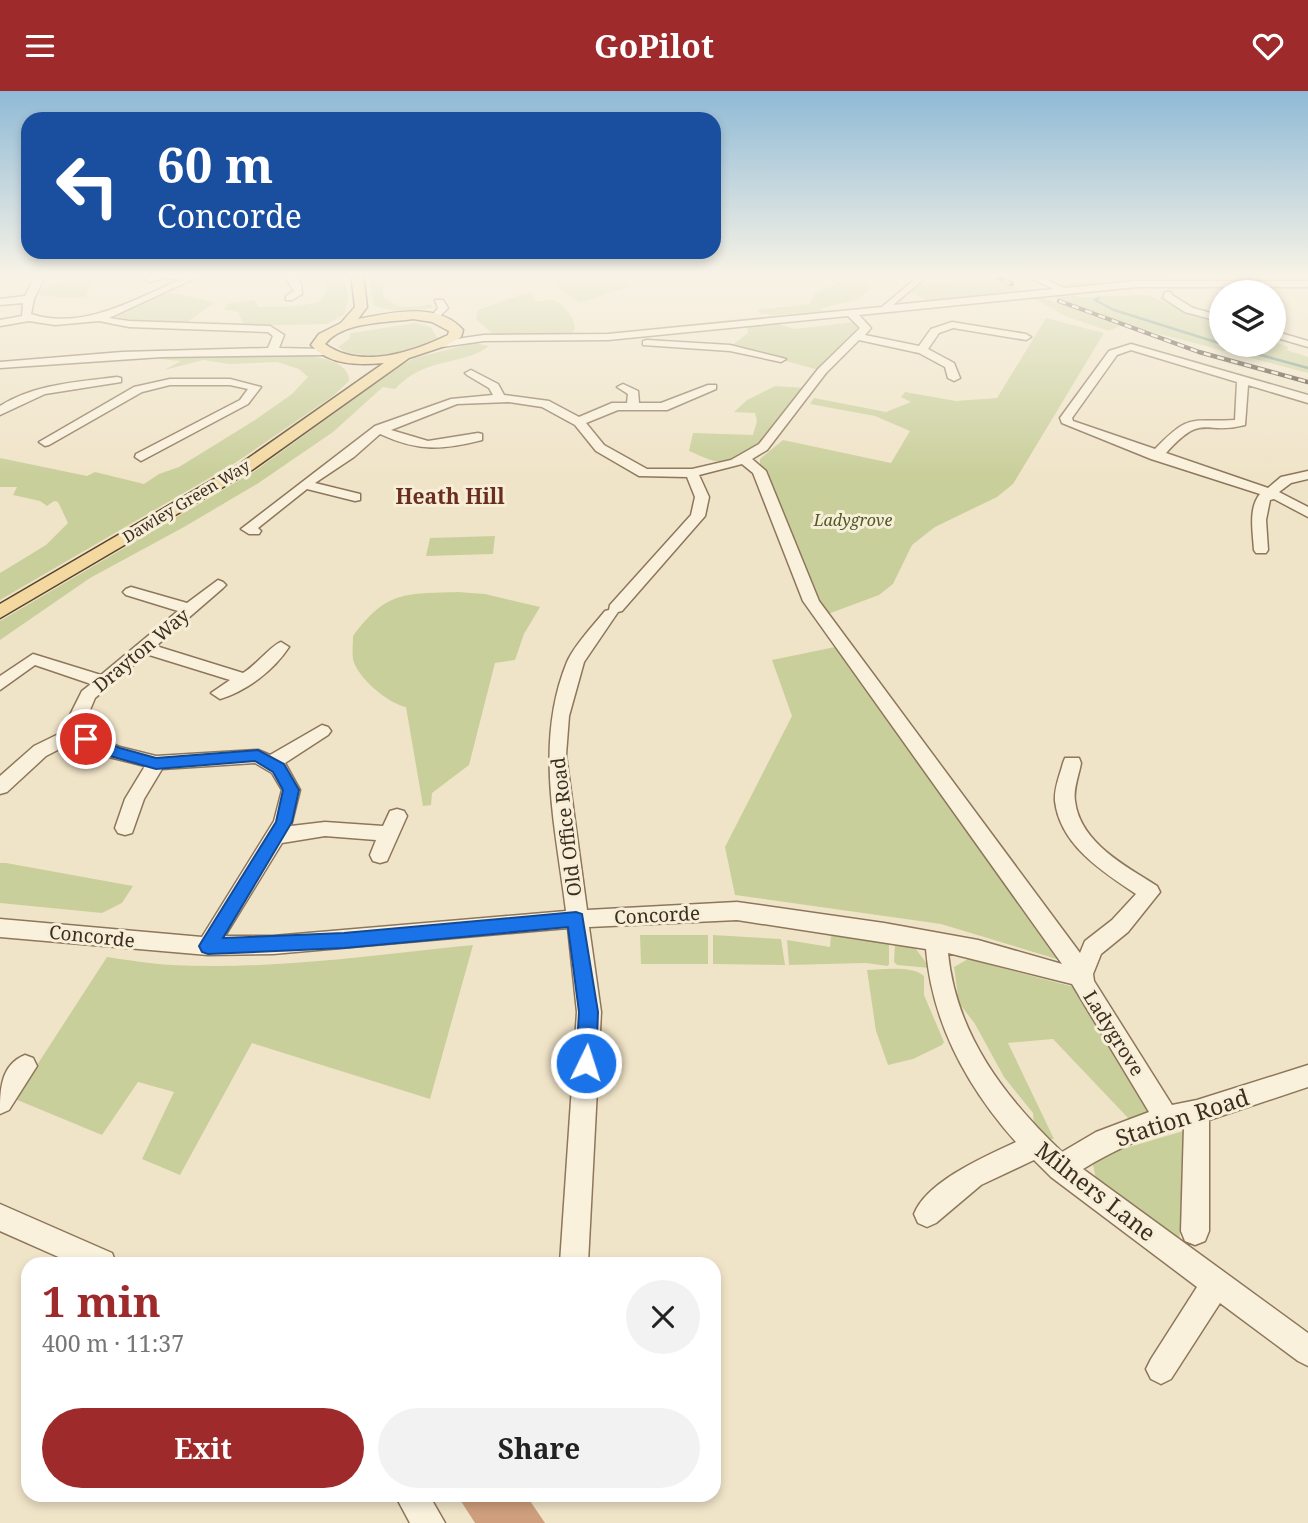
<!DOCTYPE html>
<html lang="en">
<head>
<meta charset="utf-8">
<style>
	body { margin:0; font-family:"Noto Serif",serif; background:#f2f2f2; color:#222; height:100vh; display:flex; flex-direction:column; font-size:26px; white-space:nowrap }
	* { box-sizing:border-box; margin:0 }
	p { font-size:23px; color:#767676 }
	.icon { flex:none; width:38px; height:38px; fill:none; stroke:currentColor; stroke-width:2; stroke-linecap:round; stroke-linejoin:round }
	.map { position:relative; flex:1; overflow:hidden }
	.sheet { position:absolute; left:21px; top:1166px; width:700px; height:245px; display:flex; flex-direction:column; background:#fff; border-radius:21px; box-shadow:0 4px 10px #0003 }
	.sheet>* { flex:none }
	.top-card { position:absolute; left:21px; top:21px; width:700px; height:147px; border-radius:21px; box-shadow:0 4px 10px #0003; background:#1a4fa0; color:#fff; overflow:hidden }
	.fabs { position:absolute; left:1209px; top:189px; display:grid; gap:14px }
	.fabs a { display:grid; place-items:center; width:77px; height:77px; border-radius:50%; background:#fff; box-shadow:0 4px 10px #0003; font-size:35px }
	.pin { position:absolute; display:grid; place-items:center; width:60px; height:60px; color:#fff; margin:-30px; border:4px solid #fff; border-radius:50%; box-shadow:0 2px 7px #0007 }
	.me { position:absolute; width:77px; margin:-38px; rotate:4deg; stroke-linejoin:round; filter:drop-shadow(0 0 5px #0008) }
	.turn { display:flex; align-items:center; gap:24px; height:147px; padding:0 21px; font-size:32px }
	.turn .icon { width:91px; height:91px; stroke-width:2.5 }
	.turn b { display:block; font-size:49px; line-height:60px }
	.round { display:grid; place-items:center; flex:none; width:74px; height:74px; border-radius:37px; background:#f2f2f2 }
	.headline { display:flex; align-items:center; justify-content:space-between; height:119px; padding:0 21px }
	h1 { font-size:42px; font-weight:700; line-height:52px; color:#9e2a2b }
	.cta { display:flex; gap:14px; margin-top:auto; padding:14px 21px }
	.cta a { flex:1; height:80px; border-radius:42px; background:#9e2a2b; color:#fff; font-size:28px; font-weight:700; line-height:80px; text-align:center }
	.cta a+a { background:#f2f2f2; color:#222 }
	header { display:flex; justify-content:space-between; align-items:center; height:91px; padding:0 21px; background:#9e2a2b; color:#fff; font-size:32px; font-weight:700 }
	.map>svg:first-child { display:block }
</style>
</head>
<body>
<header><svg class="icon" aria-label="menu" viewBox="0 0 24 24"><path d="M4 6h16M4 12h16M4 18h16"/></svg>GoPilot<svg class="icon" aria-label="heart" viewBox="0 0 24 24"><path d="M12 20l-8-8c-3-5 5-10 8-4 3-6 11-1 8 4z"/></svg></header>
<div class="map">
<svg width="1308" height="1432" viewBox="0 0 1308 1432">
	<rect width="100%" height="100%" fill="#f0e4c8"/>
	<path fill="#c9cf9b" d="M 84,183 L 103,183 L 109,188 L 90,191 L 86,207 L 40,205 L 41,197 Z
		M 324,183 L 343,183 L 348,206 L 345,223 L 327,233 L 244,235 L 238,221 L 223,218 L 230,212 L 254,209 L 259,216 C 272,216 318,217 324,206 C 328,199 325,190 324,183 Z
		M 368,183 L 384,183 L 383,206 C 399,219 412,217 431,213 L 433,217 L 400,221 L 374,215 Z
		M 540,183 L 615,183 L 626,188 L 631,195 L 579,212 Z
		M 832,183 L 856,183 L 870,195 L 869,200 L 856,209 L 822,217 L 822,220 L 774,224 L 759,222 L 758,219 L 809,213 L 816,201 L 837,193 L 825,188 Z
		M 952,183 L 983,183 L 1021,199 L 928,210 L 910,200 L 922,191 L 950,193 L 958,187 Z
		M 1032,183 L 1194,183 L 1062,195 Z
		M 531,200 L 535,210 L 555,209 C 566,217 574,225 575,238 L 571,243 L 493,243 L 476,228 L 478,219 Z
		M 167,201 L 215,211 L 186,232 L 125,230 L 119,229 L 116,225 Z
		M 1061,202 L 1081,206 L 1147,204 L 1221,234 L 1222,254 L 1274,254 L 1274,251 L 1289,256 L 1287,259 L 1308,266 L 1308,282 L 1141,238 L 1047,203 Z
		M 1028,204 L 1039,205 L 1120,235 L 1109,240 L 1065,225 Z
		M 1046,227 L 1104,242 L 1013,393 L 997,406 L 935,436 L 912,454 L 893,493 L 879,504 L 828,523 L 817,508 L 760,375 L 760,368 L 783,349 L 891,372 L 910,340 L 875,325 L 810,313 L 814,307 L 886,321 L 911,311 L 901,306 L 905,301 L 956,310 L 997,307 Z
		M 853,231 L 857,236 L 855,243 L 819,279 L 731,255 L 748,242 L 747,236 L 778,233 L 795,238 Z
		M 415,232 L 431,236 L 438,248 C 418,260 356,273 338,256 L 349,248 L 351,242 Z
		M 474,252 L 489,255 C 462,276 427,264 395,298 L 383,296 L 333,341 L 257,393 L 184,436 L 90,487 L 0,549 L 0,530 L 255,380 L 401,274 L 415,267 Z
		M 295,263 C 311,265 350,268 349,290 L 333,305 L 235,372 L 0,509 L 0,482 L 46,454 L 68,432 L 58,411 L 54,410 L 47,415 L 40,410 L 13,404 L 17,396 L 0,396 L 0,367 L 87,385 L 95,381 L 144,393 L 159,383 L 179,376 L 255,329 L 292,303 L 308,286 L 299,278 L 277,271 L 229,273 L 203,269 L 164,279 L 181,270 L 159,268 L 160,265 Z
		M 775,295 L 806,297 C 788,319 753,374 721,371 C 710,370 699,364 689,360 L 693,342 L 753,344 L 757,330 L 755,322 L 734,321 L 747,309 Z
		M 495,445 L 493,463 L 426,465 L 430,447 Z
		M 458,501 L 485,503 L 540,516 L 524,543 L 515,569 L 495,572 L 469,674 L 432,702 L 431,714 L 423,715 L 406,616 C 389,613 357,587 353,568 C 352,561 353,552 353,545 C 387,499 405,503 458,501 Z
		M 835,556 L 1063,870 L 941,833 L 735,804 L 725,756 L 792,625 L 772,569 Z
		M 0,772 L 6,772 L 133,795 L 122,812 L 102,822 L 0,812 Z
		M 640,844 L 708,844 L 708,873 L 641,873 Z
		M 713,844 L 781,848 L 785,874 L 713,873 Z
		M 831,844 L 889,852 L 889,873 L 888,875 L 866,872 L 789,874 L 787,849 L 830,856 Z
		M 895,853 L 916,858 L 930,877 L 897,874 L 894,871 Z
		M 473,854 L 430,1008 L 252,952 L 180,1084 L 142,1068 L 174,1001 L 138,991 L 102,1044 L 15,1008 L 107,866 C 129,869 150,873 172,874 C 272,879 374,864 473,854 Z
		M 968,868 L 1074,896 L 1152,1023 L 1129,1028 L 1053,948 L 1008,952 L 1054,1048 L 1048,1048 L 1034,1034 L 1033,1022 L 1004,986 L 975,933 L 959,912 L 954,876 Z
		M 867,879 C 883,879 911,874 924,885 L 924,904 L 944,951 L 942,954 L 913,968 L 888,974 L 876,940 Z
		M 1187,1039 L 1179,1155 L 1096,1089 L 1093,1074 L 1112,1061 Z"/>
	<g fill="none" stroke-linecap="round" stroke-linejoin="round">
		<path stroke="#6f938a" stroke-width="2.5" d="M 1099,207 L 1095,209 L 1114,219 L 1222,253
			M 1224,254 L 1308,277"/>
	</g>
	<path fill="#cf9f7d" d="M 457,1404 L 526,1404 L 545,1432 L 475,1432 Z"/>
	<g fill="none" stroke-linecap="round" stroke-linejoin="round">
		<defs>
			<path id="minor" d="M 36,183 L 46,183 L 34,208 L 31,223 C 83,240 135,208 182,188 L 164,187 L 150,191 L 145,188 L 155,183 L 204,183 L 109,227 L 129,230 L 270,235 L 284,244 L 279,257 L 324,258 L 329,261 L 324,264 L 162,266 L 0,277 L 0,271 L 122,261 L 268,257 L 273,245 L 268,241 L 129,236 L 99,230 L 55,234 L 29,230 L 0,235 L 0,229 L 22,225 L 23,212 L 0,214 L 0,208 L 25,205 Z
				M 283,183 L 293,183 L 301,192 L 302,203 L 292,209 L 286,209 L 286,205 L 294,200 Z
				M 921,183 L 930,183 L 893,214 L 1053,198 L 1023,183 L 1035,183 L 1064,197 L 1136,190 L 1308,190 L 1308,196 L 1136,196 L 859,224 L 871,237 L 865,244 L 919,255 L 931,238 L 952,231 L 1026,243 L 1031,246 L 1026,249 L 953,237 L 939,242 L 928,258 L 954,272 L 960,287 L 954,290 L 948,287 L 945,276 L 919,262 L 859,249 L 826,282 L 767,359 L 752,368 L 766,380 L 819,510 L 1080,862 L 1085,850 L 1112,829 L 1136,803 C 1103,781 1060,754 1055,710 C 1054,697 1060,684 1063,672 L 1065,667 L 1079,667 L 1081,672 C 1079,684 1073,698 1075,710 C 1080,752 1126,775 1157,795 L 1160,801 L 1128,841 L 1101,863 L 1093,883 L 1094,890 L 1172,1014 L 1197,1009 L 1308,974 L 1308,996 L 1209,1029 L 1209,1140 L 1205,1150 L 1195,1154 L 1185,1150 L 1181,1140 L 1184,1035 C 1148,1043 1114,1059 1083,1078 L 1308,1242 L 1308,1275 L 1298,1270 L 1220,1212 L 1171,1288 L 1161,1293 L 1151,1288 L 1146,1278 L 1151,1268 L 1197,1196 L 1051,1086 L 1034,1069 L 981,1094 L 936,1132 L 927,1136 L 918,1132 L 914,1123 C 927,1090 986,1065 1016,1051 C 967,996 932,932 926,858 L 737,829 L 589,836 L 601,921 L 588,1172 L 560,1172 L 577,921 L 568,837 L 273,863 L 208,864 L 0,846 L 0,828 L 202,846 L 274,730 L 282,699 L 272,682 L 255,672 L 162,678 L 144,708 L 132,742 L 125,744 L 118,742 L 115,737 L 125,708 L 145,675 L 109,666 L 80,652 L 77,649 L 46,665 L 7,701 L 0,703 L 0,685 L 34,655 L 73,636 L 69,626 L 82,600 L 91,593 L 35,574 L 0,599 L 0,585 L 33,563 L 101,584 L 178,520 L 126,504 L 123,501 L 126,498 L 131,496 L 187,512 L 218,489 L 223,491 L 226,494 L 223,497 L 156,555 L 243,582 C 255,575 273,553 281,551 L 289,556 C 274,579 247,600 220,608 L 211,602 L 230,589 L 146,563 L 95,607 L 87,626 L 94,644 L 120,656 L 156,665 L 258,659 L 270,664 L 322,634 L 328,636 L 331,640 L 328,644 L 285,672 L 300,699 L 291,735 L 325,731 L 383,735 L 390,720 L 397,718 L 404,720 L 407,725 L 387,770 L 380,772 L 373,770 L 370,764 L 376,749 L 325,745 L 282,752 L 225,845 L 273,845 L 566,820 C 556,738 534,651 567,571 C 575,553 593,535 605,520 L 609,519 L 610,514 L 691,424 L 695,406 L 687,386 L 639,385 L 596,360 L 575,334 L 542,316 L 509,311 L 457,313 L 391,339 L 428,350 L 478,342 L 482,343 L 482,349 C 442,359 419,361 380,343 L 354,366 L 315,392 L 360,403 L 360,409 L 355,410 L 307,398 L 258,437 L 261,440 L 259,443 L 249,443 L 241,438 L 375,335 L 451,308 L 493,304 L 489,297 L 467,284 L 465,282 L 471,279 L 498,293 L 504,304 L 549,310 L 579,326 L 612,312 L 627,312 L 628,303 L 617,296 L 623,293 L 638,300 L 639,312 L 661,312 L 708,294 L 716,294 L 716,298 L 667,319 L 618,319 L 586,332 L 604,354 L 647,378 L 692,378 L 731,369 L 759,353 L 818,278 L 860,237 L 848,225 L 608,249 L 484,250 L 442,256 L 437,253 L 442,250 L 484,244 L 608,243 L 882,216 ZM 742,373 L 753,382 L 803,510 L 1062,873 L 978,849 L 884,832 L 737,811 L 587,819 L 566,664 L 569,625 L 584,571 L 618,521 L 622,520 L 705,425 L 709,406 L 699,384 ZM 948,862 L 1072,893 L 1149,1021 L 1096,1041 L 1062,1061 C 1004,1006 956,943 948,862 Z
				M 1165,201 L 1171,201 L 1172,204 L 1193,217 L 1222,225 L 1222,231 L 1185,221 L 1163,207 Z
				M 435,209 L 443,209 L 448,217 L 435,230 L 430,227 L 438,217 Z
				M 1274,240 L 1308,250 L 1308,256 L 1274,246 Z
				M 647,249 L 730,254 L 786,268 L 781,271 L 730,260 L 643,254 L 643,250 Z
				M 1131,253 L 1308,304 L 1308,312 L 1248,294 L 1245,334 C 1203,345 1204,320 1166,362 L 1268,397 L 1281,386 L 1308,380 L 1308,388 L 1291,392 L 1279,401 L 1308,416 L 1308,426 L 1274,408 L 1270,409 L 1266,429 L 1268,459 L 1266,462 L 1256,462 L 1254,459 C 1253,442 1248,417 1260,403 L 1151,368 L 1062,332 L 1060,327 L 1109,260 ZM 1131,259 L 1237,291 L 1235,329 C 1189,332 1191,321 1155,358 L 1073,330 L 1072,327 L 1117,264 Z
				M 117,286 L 121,287 L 121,291 L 45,303 L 0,324 L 0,315 C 35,293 77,291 117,286 Z
				M 170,288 L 230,288 L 261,296 L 248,313 L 141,370 L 135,366 L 136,363 L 240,309 L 248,298 L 230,294 L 170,294 L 142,301 L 49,354 L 45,355 L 39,351 L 134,296 Z
				M 25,964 L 33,967 L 37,975 L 9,1019 L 0,1023 C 0,1000 0,974 25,964 Z
				M 0,1113 L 112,1162 L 116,1172 L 72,1172 L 0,1140 Z
				M 395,1404 L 429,1404 L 445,1432 L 410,1432 Z"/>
			<path id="major" d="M 351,183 L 363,183 L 367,216 L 358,228 C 390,222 438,210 463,239 L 461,246 L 445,255 L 409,267 L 252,379 L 0,527 L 0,513 L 240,373 L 384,272 C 359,274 330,275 311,254 L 319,243 L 341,232 L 355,216 ZM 413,228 L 432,231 L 449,240 L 448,244 C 413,261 360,279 325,253 C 343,230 387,232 413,228 Z"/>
		</defs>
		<use href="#minor" stroke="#8d765c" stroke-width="3"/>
		<use href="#major" stroke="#5b4430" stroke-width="3"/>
		<use href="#minor" fill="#faf1dc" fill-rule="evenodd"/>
		<use href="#major" fill="#f3d9a0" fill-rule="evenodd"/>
		<defs>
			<path id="rail" d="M 991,183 L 1012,193
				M 1059,210 L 1199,261 L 1308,291"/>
		</defs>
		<use href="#rail" stroke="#3d2e20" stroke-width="4.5"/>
		<use href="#rail" stroke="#f7eed8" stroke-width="2.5" stroke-dasharray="7" stroke-linecap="butt"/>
	</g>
	<linearGradient id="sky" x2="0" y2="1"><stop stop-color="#8fbad6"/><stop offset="0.48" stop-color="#f8f3e6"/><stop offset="1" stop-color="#f8f3e6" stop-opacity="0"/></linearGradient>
	<rect width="1308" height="384" fill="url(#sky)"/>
	<path fill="#1a73e8" stroke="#114b97" stroke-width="2" d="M 86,643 L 120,657 L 156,667 L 258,659 L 284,673 L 299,699 L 292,731 L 223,847 L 344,842 L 576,821 L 582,823 L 598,921 L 596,972 L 593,978 L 586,981 L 579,978 L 576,972 L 579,921 L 568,836 L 344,857 L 208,863 L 202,861 L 199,855 L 202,850 L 276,731 L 283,699 L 273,681 L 255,670 L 156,678 L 110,665 L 81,652 L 79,648 L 81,645 Z"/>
	<g text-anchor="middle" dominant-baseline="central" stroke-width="6" stroke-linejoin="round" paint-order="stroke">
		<g font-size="16" fill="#3d2e20" stroke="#f7eed8">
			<text transform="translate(186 410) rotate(-31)">Dawley Green Way</text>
		</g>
		<g font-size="16" font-style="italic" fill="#4d5a26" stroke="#f7eed8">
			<text x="853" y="429">Ladygrove</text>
		</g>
		<g font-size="19" fill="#3d2e20" stroke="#f7eed8">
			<text transform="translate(141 559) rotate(-40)">Drayton Way</text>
			<text transform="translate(566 736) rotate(-97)">Old Office Road</text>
			<text transform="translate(657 824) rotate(-3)">Concorde</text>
			<text transform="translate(92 845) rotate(6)">Concorde</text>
			<text transform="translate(1114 942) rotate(58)">Ladygrove</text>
		</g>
		<g font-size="21" font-weight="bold" fill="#6b2e1e" stroke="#f7eed8">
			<text x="450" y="405">Heath Hill</text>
		</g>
		<g font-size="23" fill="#3d2e20" stroke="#f7eed8">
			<text transform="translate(1182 1026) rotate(-18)">Station Road</text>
			<text transform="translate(1096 1100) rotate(38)">Milners Lane</text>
		</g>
	</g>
</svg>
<div class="fabs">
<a><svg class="icon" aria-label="layers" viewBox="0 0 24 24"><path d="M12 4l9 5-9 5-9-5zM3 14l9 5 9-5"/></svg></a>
</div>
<div class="pin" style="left:86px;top:648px;background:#d93025"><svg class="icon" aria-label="arrive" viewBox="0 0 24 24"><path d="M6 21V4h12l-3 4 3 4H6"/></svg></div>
<svg class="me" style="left:586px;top:972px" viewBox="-20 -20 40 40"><circle r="17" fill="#1a73e8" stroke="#fff" stroke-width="3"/><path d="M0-11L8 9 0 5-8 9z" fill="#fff"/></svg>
<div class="top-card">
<div class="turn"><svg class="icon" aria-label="left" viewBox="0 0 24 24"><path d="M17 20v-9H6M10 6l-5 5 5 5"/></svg><div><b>60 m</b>Concorde</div></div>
</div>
<section class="sheet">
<div class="headline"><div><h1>1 min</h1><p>400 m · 11:37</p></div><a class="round"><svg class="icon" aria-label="close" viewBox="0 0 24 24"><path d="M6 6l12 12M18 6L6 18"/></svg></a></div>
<div class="cta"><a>Exit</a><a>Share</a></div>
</section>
</div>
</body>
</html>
